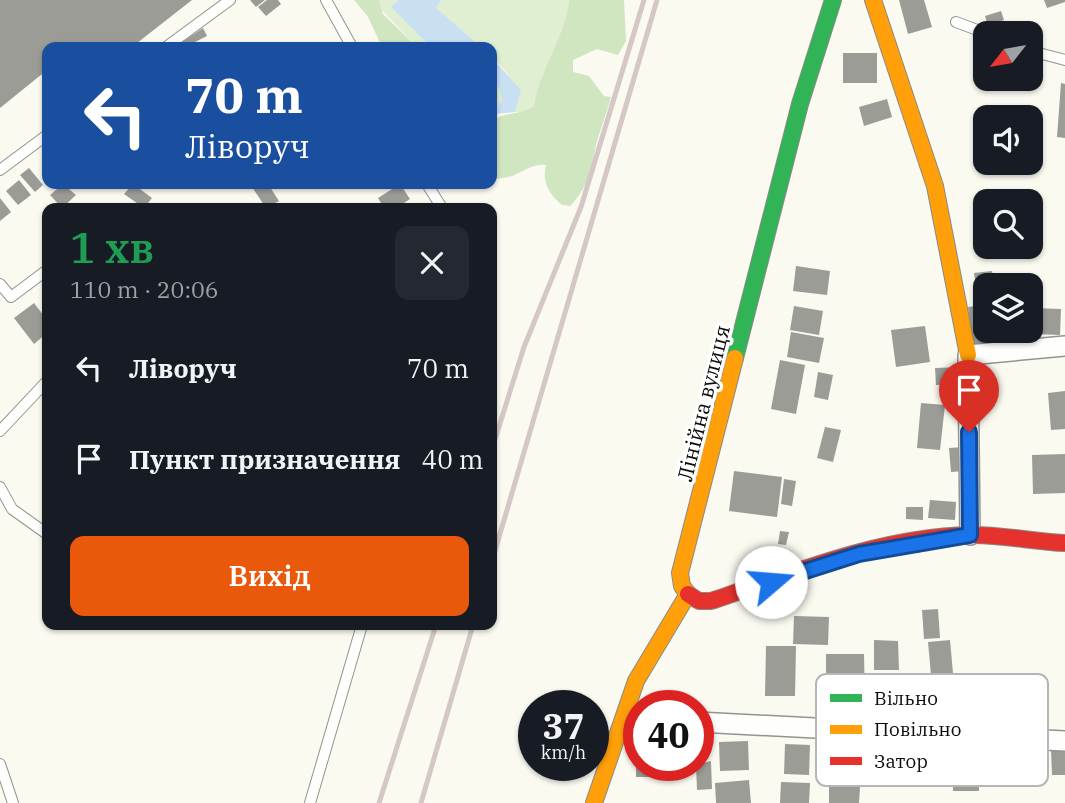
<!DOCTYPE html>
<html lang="uk">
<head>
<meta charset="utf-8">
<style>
	body { margin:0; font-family:"IBM Plex Serif",serif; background:#242831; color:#f1f3f6; height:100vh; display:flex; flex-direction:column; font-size:26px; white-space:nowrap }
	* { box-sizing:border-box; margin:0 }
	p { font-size:23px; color:#9ea1a6 }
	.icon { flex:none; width:38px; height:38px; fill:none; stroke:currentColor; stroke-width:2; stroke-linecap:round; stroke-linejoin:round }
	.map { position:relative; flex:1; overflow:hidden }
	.panel { position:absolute; left:42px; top:203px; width:455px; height:427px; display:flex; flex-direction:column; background:#171b24; border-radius:14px; box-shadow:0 2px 5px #0004 }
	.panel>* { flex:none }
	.banner { position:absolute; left:42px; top:42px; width:455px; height:147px; border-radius:14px; box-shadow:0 2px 5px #0004; background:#1a4fa0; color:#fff; overflow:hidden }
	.needle { width:46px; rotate:239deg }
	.tools { position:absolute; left:973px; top:21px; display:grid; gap:14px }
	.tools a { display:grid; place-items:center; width:70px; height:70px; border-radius:14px; background:#171b24; box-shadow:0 2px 5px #0004; font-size:35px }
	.speed { position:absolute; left:518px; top:690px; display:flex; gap:14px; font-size:35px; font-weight:700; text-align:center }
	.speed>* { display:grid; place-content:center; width:91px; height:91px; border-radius:50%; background:#171b24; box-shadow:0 2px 5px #0004; line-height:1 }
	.speed small { font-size:18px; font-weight:400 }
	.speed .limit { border:10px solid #d22; background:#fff; color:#111 }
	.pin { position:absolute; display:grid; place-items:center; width:60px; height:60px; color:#fff; margin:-72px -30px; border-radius:50% 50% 50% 0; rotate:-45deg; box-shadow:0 0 7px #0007 }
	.pin .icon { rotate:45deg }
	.me { position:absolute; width:77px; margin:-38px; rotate:72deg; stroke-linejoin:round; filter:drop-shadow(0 0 5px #0008) }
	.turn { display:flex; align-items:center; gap:24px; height:147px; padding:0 28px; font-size:32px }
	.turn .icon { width:91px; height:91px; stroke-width:2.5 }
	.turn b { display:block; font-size:49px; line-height:60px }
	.round { display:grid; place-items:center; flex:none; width:74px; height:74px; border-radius:14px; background:#242831 }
	.head { display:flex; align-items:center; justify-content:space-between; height:119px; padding:0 28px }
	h1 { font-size:42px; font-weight:600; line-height:52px; color:#1e9e55 }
	.primary-button { display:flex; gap:14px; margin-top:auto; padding:14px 28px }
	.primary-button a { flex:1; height:80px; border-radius:14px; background:#ea580c; color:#fff; font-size:28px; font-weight:600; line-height:80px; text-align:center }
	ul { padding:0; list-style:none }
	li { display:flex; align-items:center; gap:21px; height:91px; padding:0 28px }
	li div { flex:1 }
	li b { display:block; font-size:26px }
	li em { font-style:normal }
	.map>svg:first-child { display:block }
</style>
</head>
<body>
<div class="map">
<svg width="1065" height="803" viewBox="0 0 1065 803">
	<rect width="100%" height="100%" fill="#fafaf1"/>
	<path fill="#e0efd2" d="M 379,0 L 399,0 L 391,7 L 433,47 L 417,47 L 378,6 Z
		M 441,0 L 569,0 C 565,36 541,69 534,106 L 527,112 L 515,112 C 518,84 511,76 492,57 L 492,47 L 481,47 L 435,8 Z
		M 492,82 L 499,88 L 502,100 L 493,114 L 498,115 L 492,122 Z"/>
	<path fill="#d0e6c1" d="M 354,0 L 379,0 L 383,14 L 417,47 L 382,47 L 368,17 Z
		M 569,0 L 624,0 L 626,41 L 618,55 L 597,49 L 573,60 L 573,72 L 589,76 L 604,96 L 611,97 C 607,113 600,129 596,145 C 591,169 589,187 570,206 L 562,205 C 548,193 542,182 546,165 C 527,162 516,182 492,178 L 492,122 C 503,111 521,116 534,106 C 540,69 565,37 569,0 Z"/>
	<path fill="#c9dff2" d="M 399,0 L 441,0 L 436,8 L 481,47 L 431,47 L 391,7 Z
		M 492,58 L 521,90 L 515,112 L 493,114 L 502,100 L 499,88 L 492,82 Z"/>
	<path fill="#9c9c97" d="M 0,0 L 192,0 L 132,47 L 47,47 L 47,70 L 0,108 Z
		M 250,0 L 265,0 L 256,7 Z
		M 267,0 L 278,0 L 281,4 L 266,16 L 258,7 Z
		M 899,0 L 924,0 L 932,27 L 908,34 Z
		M 1044,0 L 1065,0 L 1065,2 L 1047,8 Z
		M 1001,11 L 1004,20 L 988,26 L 985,16 Z
		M 203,28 L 207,36 L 185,47 L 182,42 Z
		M 843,53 L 877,53 L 877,83 L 843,83 Z
		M 1061,83 L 1065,84 L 1065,138 L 1057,137 Z
		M 887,99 L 892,117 L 864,126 L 859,107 Z
		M 29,168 L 43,185 L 35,192 L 20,175 Z
		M 19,180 L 31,195 L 18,205 L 6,191 Z
		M 63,184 L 76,195 L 62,208 L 50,195 Z
		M 133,184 L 152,198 L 144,208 L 124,194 Z
		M 250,184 L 268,184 L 279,201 L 266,208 Z
		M 400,184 L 410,199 L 396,208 L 384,208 L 378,198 Z
		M 0,198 L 11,212 L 0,221 Z
		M 796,266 L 830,271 L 827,295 L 793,291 Z
		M 992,271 L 994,284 L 976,287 L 974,273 Z
		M 1026,275 L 1027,285 L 999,285 L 998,279 Z
		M 34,303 L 47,320 L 47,333 L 34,344 L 14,318 Z
		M 985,305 L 985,331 L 1004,331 L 1006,343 L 973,347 L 968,307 Z
		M 794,306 L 823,311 L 819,335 L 790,330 Z
		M 1033,308 L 1061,309 L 1060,335 L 1032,334 Z
		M 925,326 L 930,362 L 896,367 L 891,330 Z
		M 791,332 L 824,338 L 819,363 L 787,357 Z
		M 780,360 L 805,365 L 796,414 L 771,409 Z
		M 965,367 L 965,384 L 936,385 L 935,368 Z
		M 818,372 L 833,375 L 828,400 L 814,397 Z
		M 1065,391 L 1065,429 L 1051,430 L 1048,393 Z
		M 921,403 L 945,405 L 940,450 L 917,448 Z
		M 825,427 L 841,430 L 833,462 L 817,458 Z
		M 963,447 L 965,471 L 951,472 L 949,448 Z
		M 1065,454 L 1065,493 L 1033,494 L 1032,455 Z
		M 734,471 L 782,477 L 777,517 L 729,511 Z
		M 784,479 L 796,481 L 792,506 L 781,504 Z
		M 930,500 L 956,502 L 955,520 L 928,518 Z
		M 906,507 L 923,507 L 923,520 L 906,519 Z
		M 780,531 L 789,532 L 786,545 L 778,544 Z
		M 938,609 L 940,638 L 924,639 L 922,610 Z
		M 794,616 L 829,617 L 828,645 L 793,644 Z
		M 874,640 L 898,641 L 899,670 L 874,670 Z
		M 950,640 L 953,673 L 931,675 L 928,642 Z
		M 766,646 L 796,646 L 795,696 L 765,696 Z
		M 826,654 L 864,654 L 865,704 L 826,704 Z
		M 748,741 L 749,770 L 720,771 L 719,742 Z
		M 785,744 L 810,745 L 809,775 L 784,774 Z
		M 1065,749 L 1065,775 L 1052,775 L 1051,750 Z
		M 896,751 L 929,751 L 929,787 L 895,787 Z
		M 952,756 L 979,756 L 979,791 L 953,791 Z
		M 636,760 L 639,765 L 659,765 L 659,777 L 636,777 Z
		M 711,761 L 712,789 L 697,790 L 696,765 Z
		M 749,780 L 751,803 L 716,803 L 715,783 Z
		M 781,782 L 810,783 L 809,803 L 780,803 Z
		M 829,787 L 860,787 L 859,803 L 829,803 Z"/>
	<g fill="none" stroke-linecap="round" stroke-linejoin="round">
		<defs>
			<path id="lane" d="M 326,0 L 352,47
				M 956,22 L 985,33
				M 166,47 L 230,0
				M 1031,51 L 1065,60
				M 0,170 L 47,135
				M 427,184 L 442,208
				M 0,284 L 11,297 L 47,270
				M 0,431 L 47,381
				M 0,487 L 12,509 L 47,534
				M 0,764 L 13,803
				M 310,803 L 362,625"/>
			<path id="street" d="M 970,535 L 968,355 L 1065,346
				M 698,722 L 1065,741"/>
			<path id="fast" d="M 735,358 L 800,104 L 833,0"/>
			<path id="slow" d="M 873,0 L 935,186 L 968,355
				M 594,803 L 636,681 L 688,594 L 682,586 L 680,573 L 735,358"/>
			<path id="jam" d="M 688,594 L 699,601 L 711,601 C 794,573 880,537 969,535 C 1001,534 1033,542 1065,543"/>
		</defs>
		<use href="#lane" stroke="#93938f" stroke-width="12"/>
		<use href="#street" stroke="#93938f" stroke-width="22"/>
		<use href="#fast" stroke="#8a8a86" stroke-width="18"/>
		<use href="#slow" stroke="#8a8a86" stroke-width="18"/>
		<use href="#jam" stroke="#8a8a86" stroke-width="18"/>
		<use href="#lane" stroke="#fefefd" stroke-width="10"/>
		<use href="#street" stroke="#fefefd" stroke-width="19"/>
		<use href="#fast" stroke="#30b455" stroke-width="16"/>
		<use href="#slow" stroke="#ff9f0a" stroke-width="16"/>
		<use href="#jam" stroke="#e5322d" stroke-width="16"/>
		<path stroke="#d5c7c5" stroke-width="5" d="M 492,449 L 524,347 L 581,207 L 644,0
			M 492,561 L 657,0
			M 379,803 L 436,625
			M 421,803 L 473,625"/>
	</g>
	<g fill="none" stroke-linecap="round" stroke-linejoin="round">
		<defs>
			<path id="route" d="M 771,582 L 859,554 L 970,535 L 969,432"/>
		</defs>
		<use href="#route" stroke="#114b97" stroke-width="18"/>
		<use href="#route" stroke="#1a73e8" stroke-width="12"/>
	</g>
	<g text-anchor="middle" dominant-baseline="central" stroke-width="7" stroke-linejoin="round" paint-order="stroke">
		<g font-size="21" fill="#0c0c0c" stroke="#fff">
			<text transform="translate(703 403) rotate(-76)">Лінійна вулиця</text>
		</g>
	</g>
	<rect x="816" y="674" width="232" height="112" rx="10" fill="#fff" stroke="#b6b6b6" stroke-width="2"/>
	<rect x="830" y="694" width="32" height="8" fill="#30b455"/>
	<rect x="830" y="725" width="32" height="9" fill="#ff9f0a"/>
	<rect x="830" y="757" width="32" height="8" fill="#e5322d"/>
	<g font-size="19" fill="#0c0c0c">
		<text x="874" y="705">Вільно</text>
		<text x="874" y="736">Повільно</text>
		<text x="874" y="768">Затор</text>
	</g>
</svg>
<div class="tools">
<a><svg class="needle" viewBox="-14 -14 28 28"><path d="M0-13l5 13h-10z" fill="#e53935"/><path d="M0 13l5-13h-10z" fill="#9ea1a6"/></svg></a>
<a><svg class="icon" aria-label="sound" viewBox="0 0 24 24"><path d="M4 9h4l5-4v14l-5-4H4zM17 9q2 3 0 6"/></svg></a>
<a><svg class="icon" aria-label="search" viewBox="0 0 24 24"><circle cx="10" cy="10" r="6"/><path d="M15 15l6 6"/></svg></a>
<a><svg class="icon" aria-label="layers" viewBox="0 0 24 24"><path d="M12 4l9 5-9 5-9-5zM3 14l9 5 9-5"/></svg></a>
</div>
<div class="speed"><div>37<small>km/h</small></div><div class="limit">40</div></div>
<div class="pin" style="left:969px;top:432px;background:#d93025"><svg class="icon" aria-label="arrive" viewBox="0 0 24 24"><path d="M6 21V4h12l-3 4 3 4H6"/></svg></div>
<svg class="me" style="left:771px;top:582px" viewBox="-20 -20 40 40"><circle r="19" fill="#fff"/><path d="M0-13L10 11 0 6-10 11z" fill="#1a73e8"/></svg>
<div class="banner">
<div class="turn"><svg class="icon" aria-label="left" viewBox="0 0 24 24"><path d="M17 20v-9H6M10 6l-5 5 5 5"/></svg><div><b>70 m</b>Ліворуч</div></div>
</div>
<section class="panel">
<div class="head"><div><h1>1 хв</h1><p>110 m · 20:06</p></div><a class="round"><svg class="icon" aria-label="close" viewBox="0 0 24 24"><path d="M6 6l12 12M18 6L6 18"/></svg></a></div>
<ul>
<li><svg class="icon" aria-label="left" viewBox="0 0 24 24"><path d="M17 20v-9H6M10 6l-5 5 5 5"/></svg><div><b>Ліворуч</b></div><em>70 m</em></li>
<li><svg class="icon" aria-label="arrive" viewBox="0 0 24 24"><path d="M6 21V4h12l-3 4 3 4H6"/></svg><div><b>Пункт призначення</b></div><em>40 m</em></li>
</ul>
<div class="primary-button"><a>Вихід</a></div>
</section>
</div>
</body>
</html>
